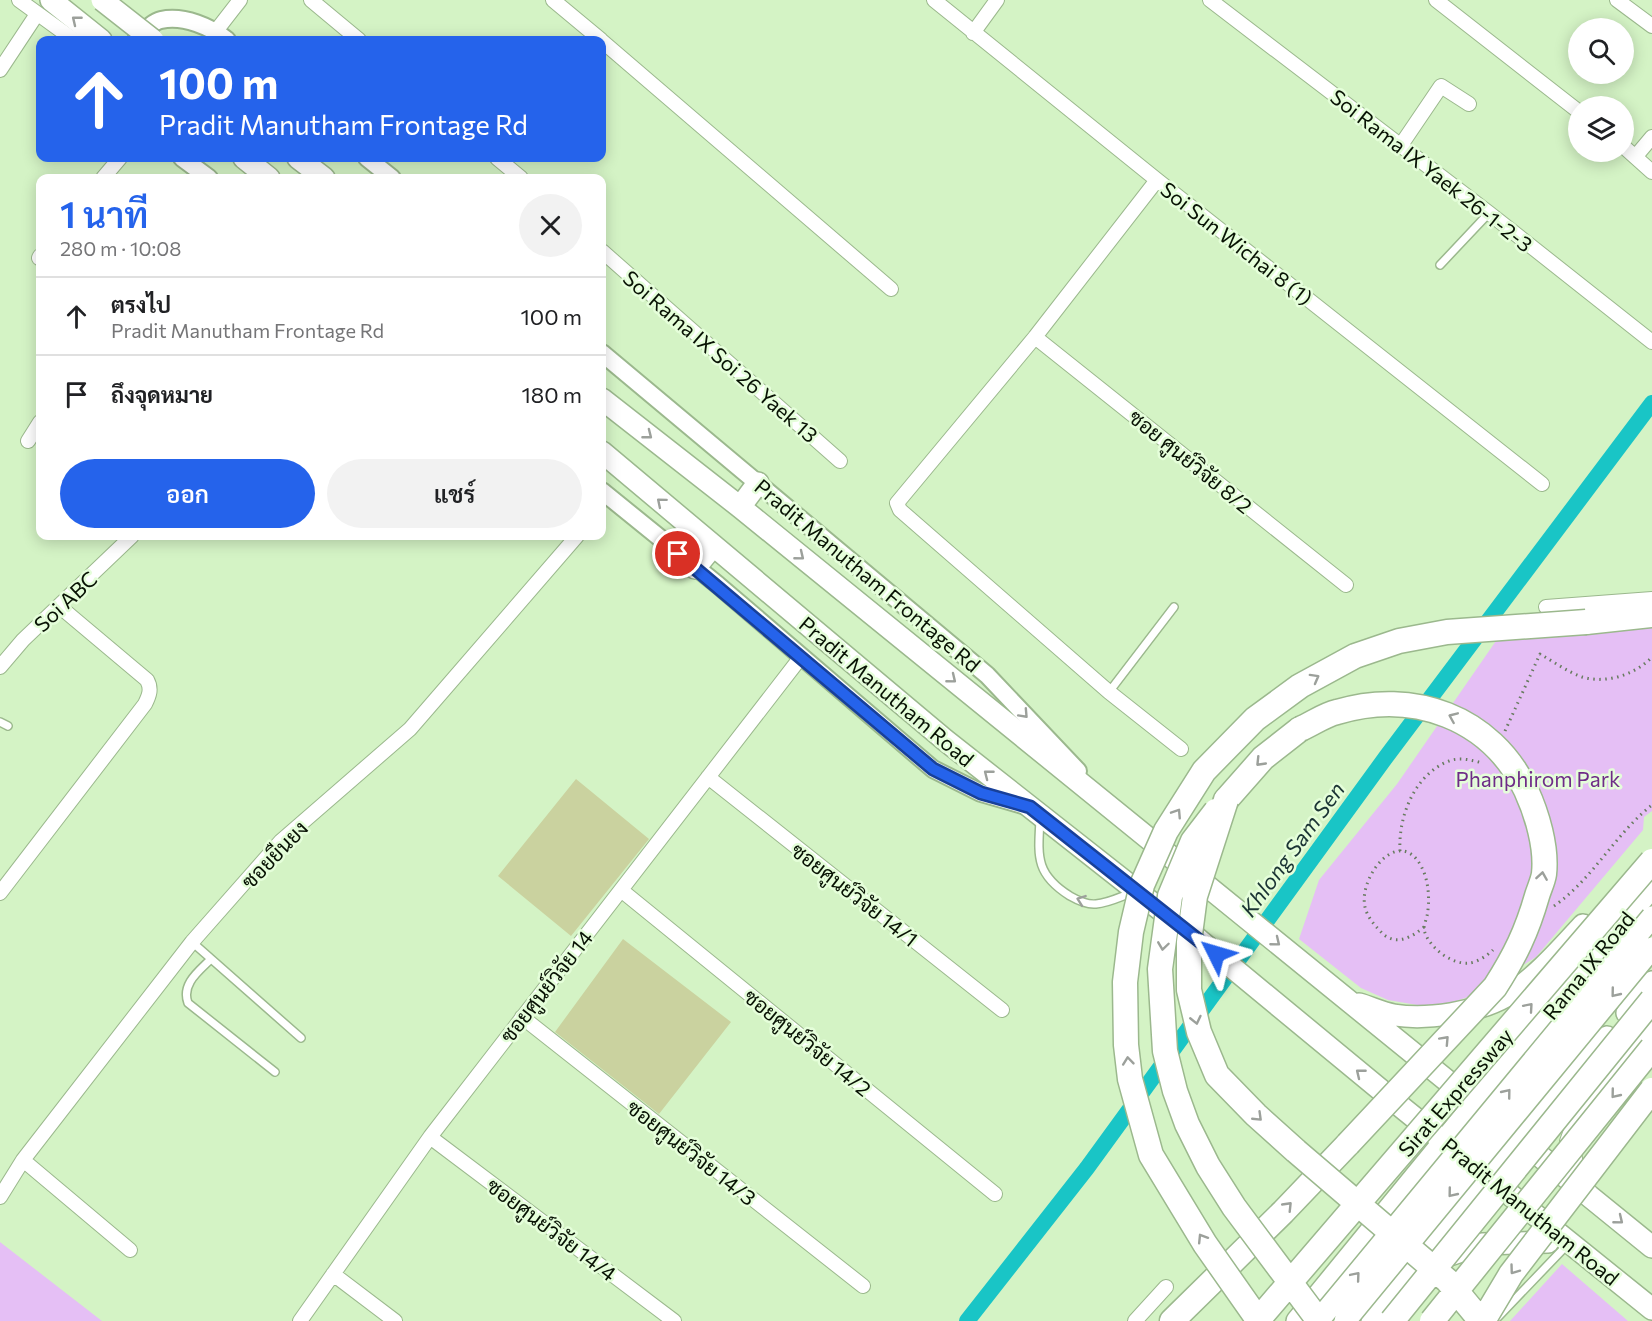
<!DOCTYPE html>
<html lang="th">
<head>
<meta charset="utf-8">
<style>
	body { margin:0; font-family:Commissioner,Sarabun,sans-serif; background:#f2f2f2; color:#202124; height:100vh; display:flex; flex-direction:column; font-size:22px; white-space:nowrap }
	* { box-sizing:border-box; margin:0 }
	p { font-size:20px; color:#757577 }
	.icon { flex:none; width:33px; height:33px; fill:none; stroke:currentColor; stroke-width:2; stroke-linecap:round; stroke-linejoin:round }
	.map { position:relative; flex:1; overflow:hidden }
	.side { position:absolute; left:36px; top:174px; width:570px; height:366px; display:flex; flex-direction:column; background:#fff; border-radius:12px; box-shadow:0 3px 15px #0003 }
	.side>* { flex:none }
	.hud { position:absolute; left:36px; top:36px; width:570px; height:126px; border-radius:12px; box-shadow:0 3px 15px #0003; background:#2563eb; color:#fff; overflow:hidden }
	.fabs { position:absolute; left:1568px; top:18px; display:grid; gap:12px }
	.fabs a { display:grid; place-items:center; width:66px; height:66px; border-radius:50%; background:#fff; box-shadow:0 3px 15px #0003; font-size:30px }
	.pin { position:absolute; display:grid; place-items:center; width:51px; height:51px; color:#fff; margin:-26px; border:3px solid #fff; border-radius:50%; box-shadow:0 2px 6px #0007 }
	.me { position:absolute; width:66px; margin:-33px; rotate:310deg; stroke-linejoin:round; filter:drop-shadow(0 0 4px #0008) }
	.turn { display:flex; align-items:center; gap:21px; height:126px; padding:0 24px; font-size:27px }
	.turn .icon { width:78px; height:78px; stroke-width:2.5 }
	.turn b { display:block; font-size:42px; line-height:51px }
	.round { display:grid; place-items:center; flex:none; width:63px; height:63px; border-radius:32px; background:#f2f2f2 }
	.headline { display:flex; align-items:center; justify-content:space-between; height:102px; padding:0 24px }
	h1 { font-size:36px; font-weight:600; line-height:45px; color:#2563eb }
	.cta { display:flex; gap:12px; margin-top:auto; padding:12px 24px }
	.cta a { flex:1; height:69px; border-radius:36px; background:#2563eb; color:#fff; font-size:24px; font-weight:600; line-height:69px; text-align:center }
	.cta a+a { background:#f2f2f2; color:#202124 }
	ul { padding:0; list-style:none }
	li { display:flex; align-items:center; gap:18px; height:78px; padding:0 24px; border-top:2px solid #e0e0e0 }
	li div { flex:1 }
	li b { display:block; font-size:22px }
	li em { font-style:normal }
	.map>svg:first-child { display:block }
</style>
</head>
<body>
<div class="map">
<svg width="1652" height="1321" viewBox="0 0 1652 1321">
	<rect width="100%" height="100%" fill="#d4f3c5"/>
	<path fill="#e5bff5" d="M 1652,621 L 1652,811 L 1644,817 L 1643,830 L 1536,957 L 1477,994 L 1453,1002 L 1423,1006 L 1388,1000 L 1361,988 L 1299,939 L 1319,880 L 1397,784 L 1498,638 Z
		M 0,1242 L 102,1321 L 0,1321 Z
		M 1562,1264 L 1628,1321 L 1510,1321 Z"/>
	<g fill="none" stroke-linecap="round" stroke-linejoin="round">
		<path stroke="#19c5c6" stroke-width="16" d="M 967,1321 L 1087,1168 L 1386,757 L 1652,403"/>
	</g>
	<path fill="#cad29f" d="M 576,779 L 649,839 L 571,936 L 498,876 Z
		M 623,939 L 731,1022 L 659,1114 L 555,1032 Z"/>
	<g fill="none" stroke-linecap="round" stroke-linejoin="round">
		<defs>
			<path id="service" d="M 1440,265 L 1489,213
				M 1109,692 L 1174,607
				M 0,722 L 8,726
				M 1040,820 C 1038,856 1035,874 1070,896 C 1077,900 1087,905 1096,904 C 1108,903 1120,897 1131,893
				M 192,942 L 301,1038
				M 211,959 C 199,971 181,984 188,1003 L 275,1072
				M 1498,1317 L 1567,1245"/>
			<path id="minor" d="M 19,0 L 74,40
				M 311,0 L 359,40
				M 553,0 L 601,40
				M 934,0 L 1157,180 L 1542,484
				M 1210,0 L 1489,213 L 1652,342
				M 1436,0 L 1578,111
				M 1617,0 L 1652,26
				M 216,31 L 240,0
				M 973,33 L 997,0
				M 602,41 L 891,289
				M 0,70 L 37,14
				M 1401,145 L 1441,86 L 1469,104
				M 1623,146 L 1652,172
				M 1636,156 L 1652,137
				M 497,158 L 521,178
				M 103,178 L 120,158
				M 1157,180 L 1035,337 L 897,503 L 900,510 L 1109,692 L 1181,749
				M 602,251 L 840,461
				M 39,258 L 40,256
				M 1035,337 L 1346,585
				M 28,441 L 40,422
				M 1546,607 L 1652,599
				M 0,667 L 23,640 L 132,536
				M 708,777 L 1002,1010
				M 621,890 L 995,1194
				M 0,893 L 145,704 C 149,696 152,689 147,680 L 59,606
				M 522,1017 L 863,1286
				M 430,1137 L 674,1321
				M 23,1160 L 130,1250
				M 0,1197 L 23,1160 L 192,942 L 281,841 L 410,729 L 577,536
				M 333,1274 L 395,1321
				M 300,1321 L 430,1137 L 801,657
				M 1135,1321 L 1166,1287"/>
			<path id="tertiary" d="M 136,40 C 142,33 152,22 161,20 C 184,15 211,27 227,40
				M 182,158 L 209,178
				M 367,158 L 392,178
				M 602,353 L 987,675 L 1078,771
				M 602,491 L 718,585 L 933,769 L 981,793 L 1026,806"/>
			<path id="secondary" d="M 1587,1193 L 1573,1168 L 1570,1142 L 1582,1109 L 1652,1022"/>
			<path id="primary" d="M 51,0 L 101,40
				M 244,158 L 269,178
				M 298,158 L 324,178
				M 602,399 L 740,507 L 1652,1247
				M 602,452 L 945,740 L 1199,940 L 1405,1110 L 1652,1309
				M 740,507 L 758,483
				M 695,568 L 713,546
				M 1359,1004 C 1370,1007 1382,1013 1394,1015 C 1427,1020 1476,1013 1506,996 C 1534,980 1561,949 1583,925
				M 1627,1013 L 1652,982
				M 1438,1259 L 1482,1244 L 1548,1242
				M 1297,1321 L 1652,887
				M 1372,1321 L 1607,1037"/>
			<path id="motorway" d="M 1586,622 L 1652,615
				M 1226,800 L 1263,758 L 1300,729
				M 1172,1321 L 1283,1212 L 1348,1144"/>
		</defs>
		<use href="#service" stroke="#9bb88d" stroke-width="10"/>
		<use href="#minor" stroke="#9bb88d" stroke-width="16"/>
		<use href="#tertiary" stroke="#9bb88d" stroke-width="20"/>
		<use href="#secondary" stroke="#9bb88d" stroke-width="22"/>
		<use href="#primary" stroke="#9bb88d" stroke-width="24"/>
		<use href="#motorway" stroke="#9bb88d" stroke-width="27"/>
		<path stroke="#677b5e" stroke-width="3" stroke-dasharray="1.5 4.5" stroke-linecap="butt" d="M 1505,731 L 1540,654 C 1554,662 1568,672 1582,677 C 1606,684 1635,675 1652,657
			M 1400,851 C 1398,816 1415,774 1449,761 C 1459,757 1472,760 1482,763
			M 1554,906 C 1593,879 1615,834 1652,805
			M 1424,927 C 1412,937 1397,946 1383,934 C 1376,927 1367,917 1365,907 C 1358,877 1399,825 1421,866 C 1429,880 1430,901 1427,916 C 1426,920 1424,925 1424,929 C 1427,946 1451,965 1469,963 C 1476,963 1488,955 1493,950"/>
		<use href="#service" stroke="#fff" stroke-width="7"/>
		<use href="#minor" stroke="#fff" stroke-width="14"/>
		<use href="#tertiary" stroke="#fff" stroke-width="16"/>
		<use href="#secondary" stroke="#fff" stroke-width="20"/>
		<use href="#primary" stroke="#fff" stroke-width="21"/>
		<use href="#motorway" stroke="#fff" stroke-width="24"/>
		<defs>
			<path id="primary-bridge" d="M 102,0 L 153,40
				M 1318,1321 L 1652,917
				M 1345,1321 L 1652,948"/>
			<path id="motorway-bridge" d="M 1300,729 C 1312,724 1324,715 1337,712 C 1413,689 1491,717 1526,790 C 1537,814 1547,847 1544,874 C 1543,881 1539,889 1537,896 C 1527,931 1515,956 1495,987 L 1348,1144
				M 1226,800 L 1195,896 L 1189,942 L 1189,990 L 1199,1032 L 1217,1075 L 1256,1115 L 1296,1151 L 1448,1281 L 1481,1321
				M 1216,811 L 1193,841 L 1170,896 L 1160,969 L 1165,1051 L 1175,1091 L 1187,1124 L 1208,1166 L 1234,1207 L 1319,1321
				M 1257,1321 L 1652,861
				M 1259,1321 L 1205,1244 L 1151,1155 L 1130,1079 L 1126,1045 L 1125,982 L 1131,932 L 1142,885 L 1166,831 L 1204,771 L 1255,719 L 1300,686 L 1355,656 L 1399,641 L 1447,632 L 1586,622
				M 1392,1321 L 1652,1000
				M 1432,1321 L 1652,1048
				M 1483,1321 L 1511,1274 L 1652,1090"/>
		</defs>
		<use href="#primary-bridge" stroke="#9bb88d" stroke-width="24" stroke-linecap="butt"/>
		<use href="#motorway-bridge" stroke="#9bb88d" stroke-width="27" stroke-linecap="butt"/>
		<use href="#primary-bridge" stroke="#fff" stroke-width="21"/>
		<use href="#motorway-bridge" stroke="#fff" stroke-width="24"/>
	</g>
	<defs><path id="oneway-chevron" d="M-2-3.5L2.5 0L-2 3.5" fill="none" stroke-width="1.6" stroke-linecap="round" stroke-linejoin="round" transform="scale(1.5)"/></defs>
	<g stroke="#9ca09b">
		<use href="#oneway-chevron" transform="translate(76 20) rotate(-141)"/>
		<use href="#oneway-chevron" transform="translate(648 435) rotate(38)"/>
		<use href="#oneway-chevron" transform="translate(661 502) rotate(-140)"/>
		<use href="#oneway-chevron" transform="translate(800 556) rotate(39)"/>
		<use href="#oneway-chevron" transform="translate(1315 678) rotate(-29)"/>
		<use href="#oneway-chevron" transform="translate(952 679) rotate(39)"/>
		<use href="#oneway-chevron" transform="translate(1024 714) rotate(47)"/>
		<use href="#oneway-chevron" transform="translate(1453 717) rotate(-157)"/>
		<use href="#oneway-chevron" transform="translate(1260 762) rotate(134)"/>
		<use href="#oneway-chevron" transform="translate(988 774) rotate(-142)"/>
		<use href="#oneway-chevron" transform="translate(1177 813) rotate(-57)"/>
		<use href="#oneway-chevron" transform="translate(1542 876) rotate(-81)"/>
		<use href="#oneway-chevron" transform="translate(1081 900) rotate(-160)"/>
		<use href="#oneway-chevron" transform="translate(1276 942) rotate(39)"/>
		<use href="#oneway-chevron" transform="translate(1163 946) rotate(98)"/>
		<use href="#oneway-chevron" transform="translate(1615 993) rotate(129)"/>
		<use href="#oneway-chevron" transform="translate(1529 1007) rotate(-49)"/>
		<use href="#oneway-chevron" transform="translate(1196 1020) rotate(77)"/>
		<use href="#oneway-chevron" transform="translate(1445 1040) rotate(-47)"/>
		<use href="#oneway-chevron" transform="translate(1128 1061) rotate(-96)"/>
		<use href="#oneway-chevron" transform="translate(1360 1073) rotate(-141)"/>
		<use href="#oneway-chevron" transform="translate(1507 1093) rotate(-51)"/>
		<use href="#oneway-chevron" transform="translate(1615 1094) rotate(129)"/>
		<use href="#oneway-chevron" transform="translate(1258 1117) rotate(44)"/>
		<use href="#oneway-chevron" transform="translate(1452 1193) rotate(129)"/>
		<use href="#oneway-chevron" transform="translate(1288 1206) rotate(-46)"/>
		<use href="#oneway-chevron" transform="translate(1619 1220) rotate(39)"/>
		<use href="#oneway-chevron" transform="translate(1202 1238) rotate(-122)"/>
		<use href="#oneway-chevron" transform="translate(1514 1270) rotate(126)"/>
		<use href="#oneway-chevron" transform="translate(1356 1276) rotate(-50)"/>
	</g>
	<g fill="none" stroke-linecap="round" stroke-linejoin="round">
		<defs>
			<path id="route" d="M 678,554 L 933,769 L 981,793 L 1030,807 L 1216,954"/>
		</defs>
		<use href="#route" stroke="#184099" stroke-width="15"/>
		<use href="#route" stroke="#2563eb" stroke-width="10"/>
	</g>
	<g text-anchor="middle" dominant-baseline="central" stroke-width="5" stroke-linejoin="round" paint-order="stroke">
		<g font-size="21" fill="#081204" stroke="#e5feda">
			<text transform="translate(1432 170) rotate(38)">Soi Rama IX Yaek 26-1-2-3</text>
			<text transform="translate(1237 243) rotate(38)">Soi Sun Wichai 8 (1)</text>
			<text transform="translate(721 356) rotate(41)">Soi Rama IX Soi 26 Yaek 13</text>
			<text transform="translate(1191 461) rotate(39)">ซอย ศูนย์วิจัย 8/2</text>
			<text transform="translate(868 575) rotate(40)">Pradit Manutham Frontage Rd</text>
			<text transform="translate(65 601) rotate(-43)">Soi ABC</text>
			<text transform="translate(887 691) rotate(40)">Pradit Manutham Road</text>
			<text transform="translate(274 854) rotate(-46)">ซอยยืนยง</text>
			<text transform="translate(855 894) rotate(38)">ซอยศูนย์วิจัย 14/1</text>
			<text transform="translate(1588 965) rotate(-51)">Rama IX Road</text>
			<text transform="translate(546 986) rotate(-52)">ซอยศูนย์วิจัย 14</text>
			<text transform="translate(808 1042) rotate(39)">ซอยศูนย์วิจัย 14/2</text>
			<text transform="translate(1455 1092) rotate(-49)">Sirat Expressway</text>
			<text transform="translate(692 1152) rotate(38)">ซอยศูนย์วิจัย 14/3</text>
			<text transform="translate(1531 1211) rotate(39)">Pradit Manutham Road</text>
			<text transform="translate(552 1229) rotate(37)">ซอยศูนย์วิจัย 14/4</text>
		</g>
		<g font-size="21" fill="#6e2b87" stroke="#e5feda">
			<text x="1538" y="778">Phanphirom Park</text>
		</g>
		<g font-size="22" font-style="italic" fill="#1b3434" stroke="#e5feda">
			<text transform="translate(1292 849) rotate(-54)">Khlong Sam Sen</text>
		</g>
	</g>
</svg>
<div class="fabs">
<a><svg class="icon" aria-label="search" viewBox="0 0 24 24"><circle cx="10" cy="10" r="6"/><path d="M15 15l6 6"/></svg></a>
<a><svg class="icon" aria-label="layers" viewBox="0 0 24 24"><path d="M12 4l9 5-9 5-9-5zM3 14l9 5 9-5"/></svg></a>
</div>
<div class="pin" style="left:678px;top:554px;background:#d93025"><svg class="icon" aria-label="arrive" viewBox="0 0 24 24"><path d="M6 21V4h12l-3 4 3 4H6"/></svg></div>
<svg class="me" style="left:1216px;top:954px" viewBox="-20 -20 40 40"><path d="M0-17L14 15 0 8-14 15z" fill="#2563eb" stroke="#fff" stroke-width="4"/></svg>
<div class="hud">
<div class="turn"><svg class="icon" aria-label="ahead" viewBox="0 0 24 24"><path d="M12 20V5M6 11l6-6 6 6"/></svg><div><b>100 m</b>Pradit Manutham Frontage Rd</div></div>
</div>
<section class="side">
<div class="headline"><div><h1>1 นาที</h1><p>280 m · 10:08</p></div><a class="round"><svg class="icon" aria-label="close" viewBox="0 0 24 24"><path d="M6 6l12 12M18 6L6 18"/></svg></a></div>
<ul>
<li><svg class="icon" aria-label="ahead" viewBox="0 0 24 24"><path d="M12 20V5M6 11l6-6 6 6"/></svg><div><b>ตรงไป</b><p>Pradit Manutham Frontage Rd</p></div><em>100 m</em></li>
<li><svg class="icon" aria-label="arrive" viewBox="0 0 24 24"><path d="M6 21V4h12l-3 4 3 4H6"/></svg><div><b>ถึงจุดหมาย</b></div><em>180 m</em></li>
</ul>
<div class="cta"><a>ออก</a><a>แชร์</a></div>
</section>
</div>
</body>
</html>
